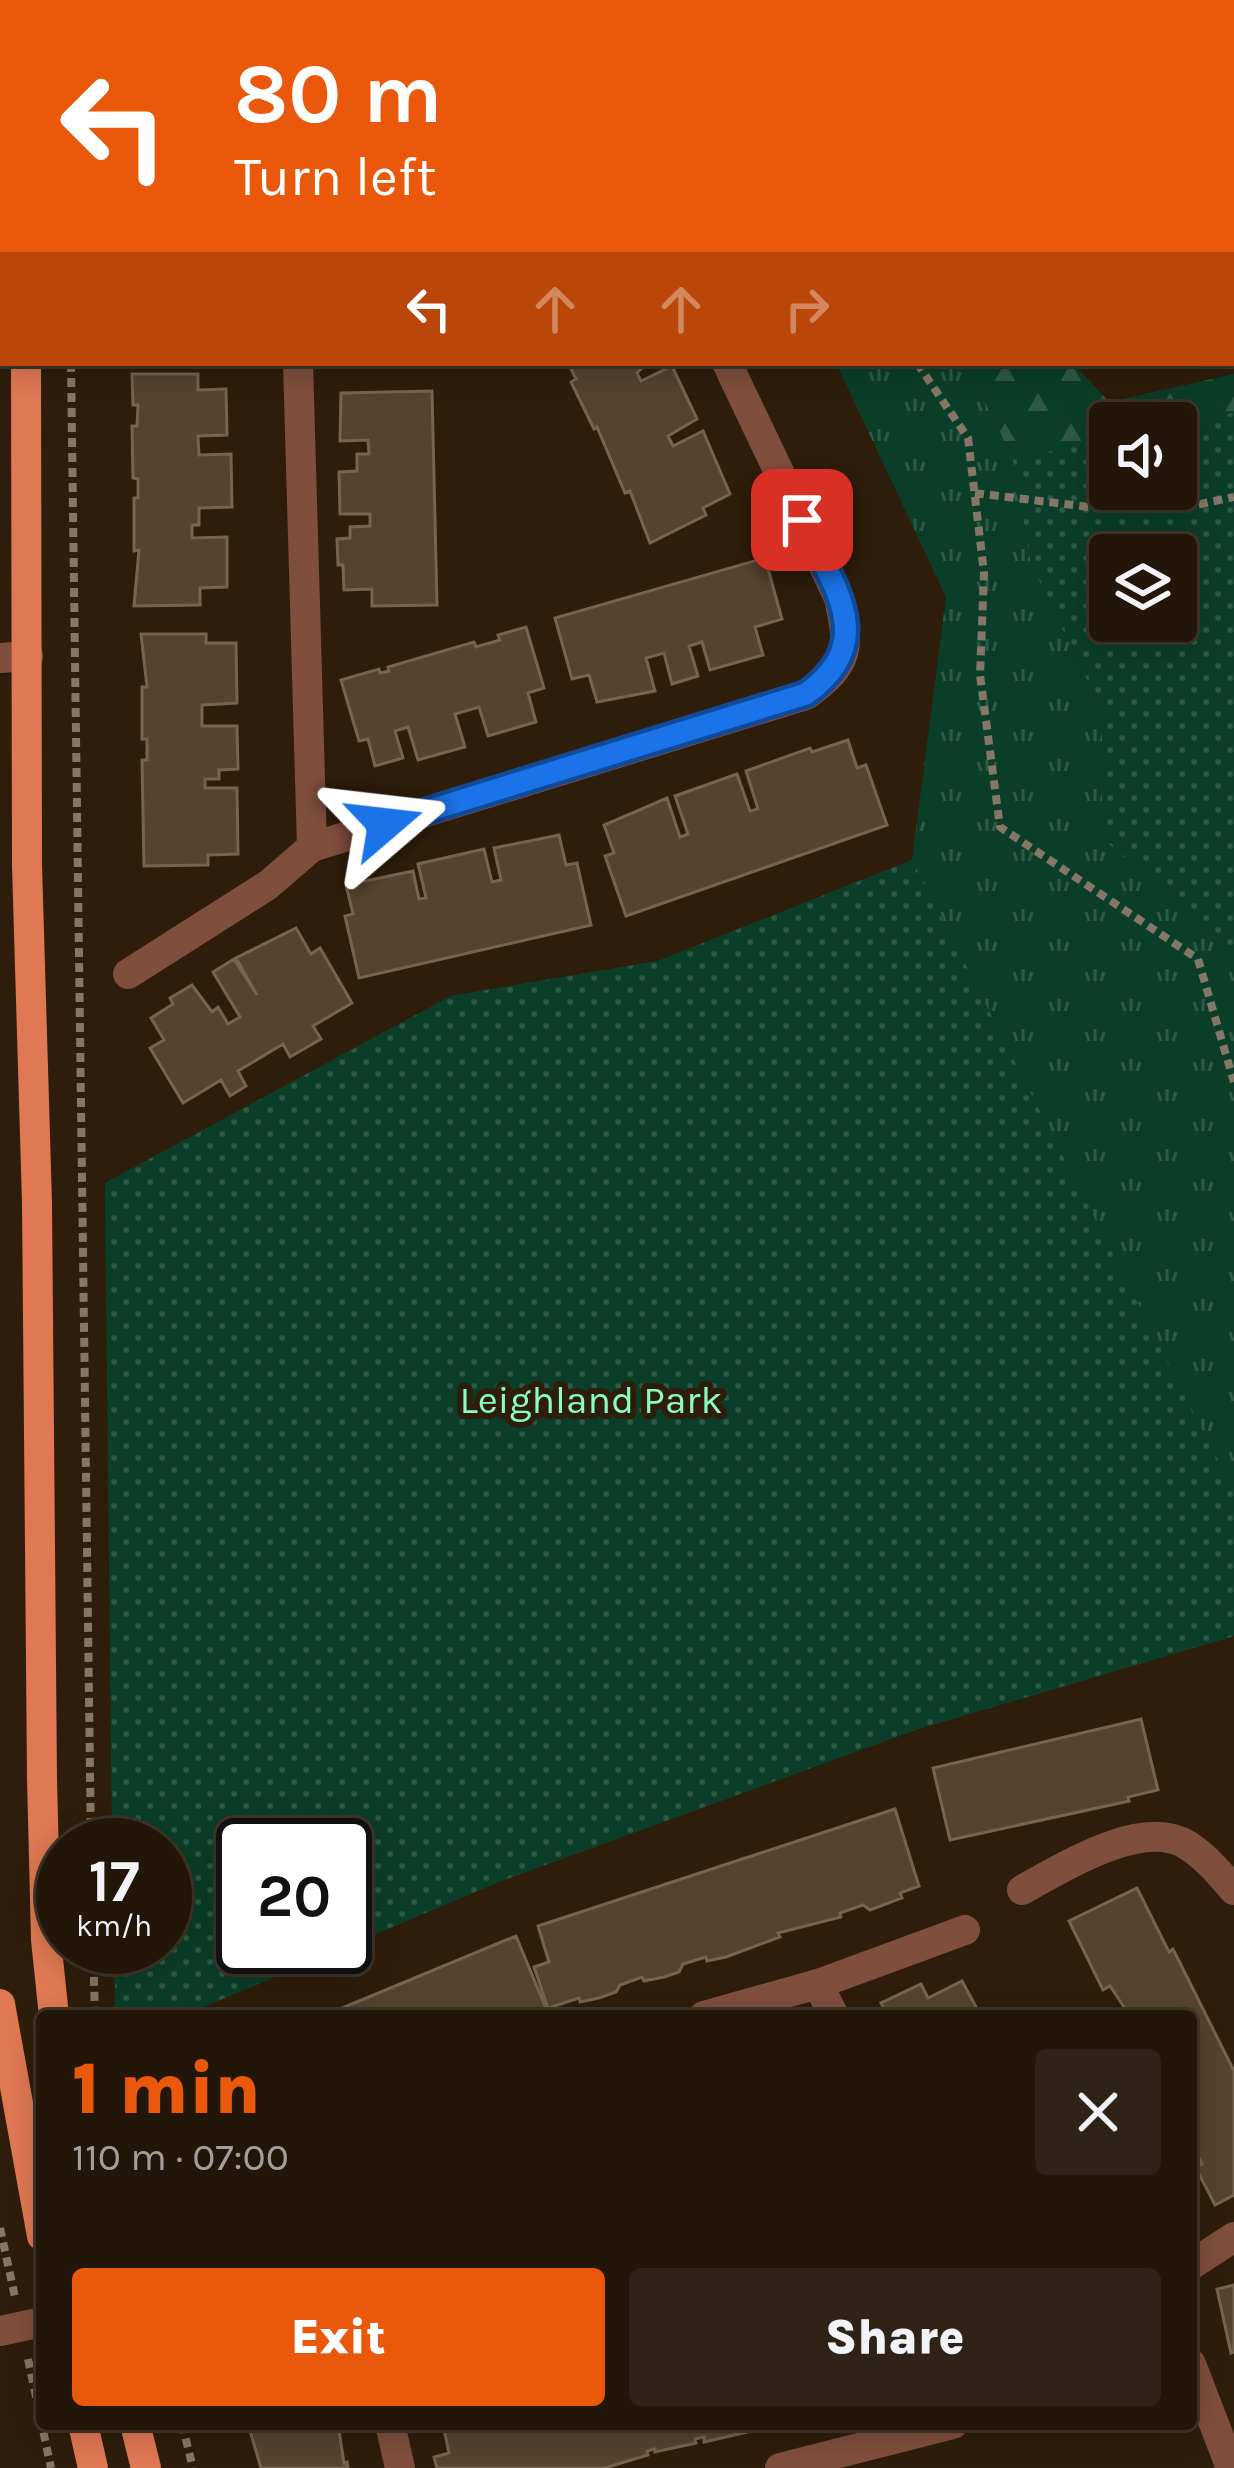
<!DOCTYPE html>
<html lang="en">
<head>
<meta charset="utf-8">
<style>
	body { margin:0; font-family:Karla,sans-serif; background:#2e2316; color:#f1f3f6; height:100vh; display:flex; flex-direction:column; font-size:45px; white-space:nowrap }
	* { box-sizing:border-box; margin:0 }
	p { font-size:39px; color:#a29f9c }
	.icon { flex:none; width:66px; height:66px; fill:none; stroke:currentColor; stroke-width:2; stroke-linecap:round; stroke-linejoin:round }
	.map { position:relative; flex:1; overflow:hidden }
	.details { position:absolute; left:36px; top:2010px; width:1161px; height:420px; display:flex; flex-direction:column; background:#221608; border-radius:12px; box-shadow:0 6px 30px #0003,0 0 0 3px #3f3529 }
	.details>* { flex:none }
	.top-card { position:absolute; left:0px; top:0px; width:1236px; height:366px; box-shadow:0 6px 30px #0003,0 0 0 3px #3f3529; background:#ea580c; color:#fff; overflow:hidden }
	.tools { position:absolute; left:1089px; top:402px; display:grid; gap:24px }
	.tools a { display:grid; place-items:center; width:108px; height:108px; border-radius:12px; background:#221608; box-shadow:0 6px 30px #0003,0 0 0 3px #3f3529; font-size:60px }
	.speed { position:absolute; left:36px; top:1818px; display:flex; gap:24px; font-size:60px; font-weight:700; text-align:center }
	.speed>* { display:grid; place-content:center; width:156px; height:156px; border-radius:50%; background:#221608; box-shadow:0 6px 30px #0003,0 0 0 3px #3f3529; line-height:1 }
	.speed small { font-size:30px; font-weight:400 }
	.speed .limit { border:6px solid #111; border-radius:18px; background:#fff; color:#111 }
	.pin { position:absolute; display:grid; place-items:center; width:102px; height:102px; color:#fff; margin:-51px; border-radius:24px; box-shadow:0 6px 18px #0006 }
	.me { position:absolute; width:132px; margin:-66px; rotate:73deg; stroke-linejoin:round; filter:drop-shadow(0 0 9px #0008) }
	.turn { display:flex; align-items:center; gap:42px; height:252px; padding:0 36px; font-size:54px }
	.turn .icon { width:156px; height:156px; stroke-width:2.5 }
	.turn b { display:block; font-size:84px; line-height:102px }
	.lanes { display:flex; align-items:center; height:114px; padding:0 36px; background:#0003; justify-content:center; gap:60px; direction:ltr }
	.lanes .off { opacity:.35 }
	.round { display:grid; place-items:center; flex:none; width:126px; height:126px; border-radius:12px; background:#2e2316 }
	.head { display:flex; align-items:center; justify-content:space-between; height:204px; padding:0 36px }
	h1 { font-size:72px; font-weight:800; line-height:90px; color:#ea580c }
	.action { display:flex; gap:24px; margin-top:auto; padding:24px 36px }
	.action a { flex:1; height:138px; border-radius:12px; background:#ea580c; color:#fff; font-size:48px; font-weight:800; line-height:138px; text-align:center }
	.action a+a { background:#2e2316; color:#f1f3f6 }
	.map>svg:first-child { display:block }
</style>
</head>
<body>
<div class="map">
<svg width="1234" height="2468" viewBox="0 0 1234 2468">
	<defs>
		<pattern id="grass-tufts" width="24" height="20" patternUnits="userSpaceOnUse" patternTransform="scale(3)"><rect width="24" height="20" fill="#0b3e29"/><path d="M3 7l-1-3M5 7V3M7 7l1-3M15 17l-1-3M17 17v-4M19 17l1-3" fill="none" stroke="#2f5947"/></pattern>
		<pattern id="forest-firs" width="22" height="20" patternUnits="userSpaceOnUse" patternTransform="scale(3)"><rect width="22" height="20" fill="#0b3e29"/><path d="M5 1l3.5 6h-7zM16 11l3.5 6h-7z" fill="#2f5947"/></pattern>
		<pattern id="park-dots" width="8" height="8" patternUnits="userSpaceOnUse" patternTransform="scale(3)"><rect width="8" height="8" fill="#0b3e29"/><path d="M2 2h.1M6 6h.1" fill="none" stroke="#2f5947" stroke-width="1.8" stroke-linecap="round"/></pattern>
	</defs>
	<rect width="100%" height="100%" fill="#2e1d0a"/>
	<path fill="url(#grass-tufts)" d="M 836,363 L 966,363 L 1013,459 L 1031,563 L 1102,711 L 1102,838 L 1234,953 L 1234,1636 L 918,1729 L 501,1881 L 345,1947 L 345,1845 L 243,1845 L 243,1947 L 345,1947 L 182,2016 L 115,2016 L 114,1947 L 165,1947 L 165,1845 L 112,1845 L 105,1183 L 451,996 L 658,961 L 912,860 L 946,597 Z"/>
	<path fill="url(#forest-firs)" fill-rule="evenodd" d="M 966,363 L 1073,363 L 1109,402 L 1234,374 L 1234,553 L 1110,555 L 1110,621 L 1077,660 L 1031,563 L 1013,459 ZM 1110,423 L 1176,423 L 1176,489 L 1110,489 Z"/>
	<path fill="url(#park-dots)" fill-rule="evenodd" d="M 1234,413 L 1234,953 L 1102,838 L 1102,711 L 1031,563 L 1013,459 L 1110,439 L 1110,489 L 1176,489 L 1176,425 ZM 1110,555 L 1176,555 L 1176,621 L 1110,621 Z
		M 912,860 L 1234,1492 L 1234,1636 L 918,1729 L 501,1881 L 345,1947 L 345,1845 L 243,1845 L 243,1947 L 345,1947 L 182,2016 L 115,2016 L 115,1947 L 165,1947 L 165,1845 L 113,1845 L 105,1183 L 451,996 L 658,961 Z"/>
	<path fill="#55432f" stroke="#77634e" stroke-width="3" d="M 131,0 L 229,0 L 229,3 L 131,3 Z
		M 568,363 L 647,363 L 637,373 L 641,381 L 672,366 L 697,419 L 668,436 L 673,446 L 703,431 L 730,494 L 703,508 L 706,515 L 650,543 L 630,491 L 625,493 L 597,427 L 594,429 L 571,382 L 576,379 Z
		M 132,374 L 198,374 L 198,390 L 226,389 L 227,435 L 198,436 L 199,455 L 231,454 L 232,507 L 199,508 L 199,525 L 192,525 L 192,538 L 227,537 L 227,587 L 200,588 L 200,605 L 134,606 L 139,550 L 134,551 L 134,498 L 138,498 L 138,479 L 133,478 L 132,426 L 137,426 L 138,405 L 133,405 Z
		M 432,391 L 437,605 L 372,606 L 372,589 L 344,590 L 343,565 L 338,565 L 337,539 L 350,538 L 350,527 L 370,526 L 370,514 L 340,514 L 339,472 L 357,471 L 357,454 L 369,454 L 368,440 L 340,441 L 341,393 Z
		M 765,558 L 782,619 L 755,627 L 763,655 L 710,670 L 702,642 L 689,646 L 698,676 L 672,684 L 664,653 L 646,658 L 655,691 L 597,702 L 589,675 L 572,679 L 555,618 Z
		M 526,627 L 544,688 L 528,693 L 536,722 L 488,736 L 479,707 L 455,714 L 465,747 L 418,760 L 408,727 L 395,731 L 403,758 L 375,766 L 368,739 L 359,741 L 341,680 L 379,669 L 380,673 L 389,671 L 388,667 L 474,642 L 476,647 L 500,640 L 498,635 Z
		M 141,634 L 206,634 L 206,643 L 236,643 L 237,703 L 202,705 L 202,726 L 237,726 L 238,769 L 219,770 L 219,779 L 205,779 L 205,788 L 237,788 L 238,854 L 208,855 L 208,865 L 144,866 L 142,760 L 147,760 L 147,739 L 142,739 L 142,687 L 147,687 Z
		M 848,740 L 857,768 L 866,765 L 887,825 L 626,916 L 605,856 L 614,853 L 604,825 L 667,798 L 680,837 L 688,834 L 675,796 L 737,774 L 750,811 L 758,809 L 746,771 L 810,748 L 812,752 Z
		M 559,835 L 566,865 L 577,863 L 591,925 L 359,978 L 345,916 L 353,914 L 346,885 L 413,871 L 419,899 L 426,898 L 418,864 L 484,849 L 492,882 L 501,880 L 494,848 Z
		M 296,928 L 311,954 L 320,948 L 352,1003 L 313,1026 L 321,1039 L 290,1057 L 283,1044 L 238,1071 L 246,1086 L 230,1096 L 221,1080 L 183,1103 L 150,1048 L 164,1040 L 151,1018 L 173,1004 L 170,998 L 192,985 L 212,1012 L 218,1007 L 228,1024 L 240,1017 L 213,972 L 234,959 L 257,995 L 236,958 Z
		M 1141,1719 L 1158,1790 L 1128,1797 L 1129,1801 L 950,1840 L 933,1768 Z
		M 895,1809 L 919,1886 L 900,1893 L 902,1898 L 870,1910 L 863,1905 L 840,1913 L 841,1917 L 778,1933 L 780,1937 L 726,1957 L 707,1961 L 706,1957 L 683,1964 L 679,1972 L 664,1977 L 644,1981 L 642,1977 L 620,1985 L 616,1992 L 599,1998 L 580,2002 L 579,1998 L 548,2008 L 534,1967 L 549,1962 L 538,1926 Z
		M 1137,1888 L 1169,1952 L 1173,1949 L 1234,2071 L 1234,2195 L 1215,2205 L 1196,2168 L 1202,2164 L 1191,2141 L 1191,2016 L 1130,2016 L 1110,1986 L 1103,1990 L 1069,1921 Z
		M 516,1936 L 547,2011 L 535,2016 L 323,2016 Z
		M 962,1981 L 981,2016 L 888,2016 L 881,2003 L 921,1984 L 928,1998 Z
		M 1234,2285 L 1234,2352 L 1231,2353 L 1217,2289 Z
		M 248,2424 L 338,2424 L 344,2463 L 347,2462 L 348,2468 L 261,2468 Z
		M 443,2424 L 757,2424 L 746,2427 L 747,2432 L 704,2442 L 704,2437 L 695,2439 L 696,2443 L 655,2452 L 655,2449 L 647,2451 L 648,2455 L 605,2468 L 437,2468 L 434,2457 L 449,2453 Z"/>
	<g fill="none" stroke-linecap="round" stroke-linejoin="round">
		<path stroke="#857767" stroke-width="8" stroke-dasharray="9 6" stroke-linecap="butt" d="M 68,0 L 68,3
			M 694,0 L 695,3
			M 71,363 L 91,1845
			M 917,363 L 968,438 L 984,573 L 980,675 L 1000,827 L 1198,959 L 1234,1082
			M 975,493 L 1097,508 L 1186,507 L 1234,497
			M 93,1947 L 95,2016
			M 0,2228 L 15,2297
			M 28,2359 L 51,2468
			M 182,2424 L 193,2468"/>
		<path stroke="#804e3d" stroke-width="30" d="M 287,0 L 287,3
			M 1063,0 L 1065,3
			M 1233,84 L 1234,83
			M 298,363 L 312,847 L 806,695 C 850,663 850,648 839,598 L 727,363
			M 0,658 L 28,656
			M 128,974 L 268,885 L 312,847
			M 1022,1890 C 1061,1868 1143,1817 1187,1845 C 1204,1855 1221,1875 1234,1890
			M 818,1984 L 834,2016
			M 704,2016 L 818,1984 L 965,1930
			M 1191,2265 L 1234,2237
			M 0,2331 L 42,2322
			M 1191,2364 L 1231,2468
			M 390,2424 L 400,2468
			M 780,2468 L 953,2424"/>
		<path stroke="#e07854" stroke-width="30" d="M 25,3 L 25,0
			M 26,363 L 27,865 L 37,1203 L 42,1778 L 46,1940 L 54,2016
			M 0,2004 L 42,2236
			M 83,2424 L 93,2468
			M 135,2424 L 146,2468"/>
	</g>
	<g fill="none" stroke-linecap="round" stroke-linejoin="round">
		<defs>
			<path id="route" d="M 385,824 L 806,694 C 880,641 833,586 802,520"/>
		</defs>
		<use href="#route" stroke="#114b97" stroke-width="30"/>
		<use href="#route" stroke="#1a73e8" stroke-width="21"/>
	</g>
	<g text-anchor="middle" dominant-baseline="central" stroke-width="12" stroke-linejoin="round" paint-order="stroke">
		<g font-size="39" fill="#89fcc4" stroke="#2e1d0a">
			<text x="591" y="1400">Leighland Park</text>
		</g>
	</g>
</svg>
<div class="tools">
<a><svg class="icon" aria-label="sound" viewBox="0 0 24 24"><path d="M4 9h4l5-4v14l-5-4H4zM17 9q2 3 0 6"/></svg></a>
<a><svg class="icon" aria-label="layers" viewBox="0 0 24 24"><path d="M12 4l9 5-9 5-9-5zM3 14l9 5 9-5"/></svg></a>
</div>
<div class="speed"><div>17<small>km/h</small></div><div class="limit">20</div></div>
<div class="pin" style="left:802px;top:520px;background:#d93025"><svg class="icon" aria-label="arrive" viewBox="0 0 24 24"><path d="M6 21V4h12l-3 4 3 4H6"/></svg></div>
<svg class="me" style="left:385px;top:824px" viewBox="-20 -20 40 40"><path d="M0-17L14 15 0 8-14 15z" fill="#1a73e8" stroke="#fff" stroke-width="4"/></svg>
<div class="top-card">
<div class="turn"><svg class="icon" aria-label="left" viewBox="0 0 24 24"><path d="M17 20v-9H6M10 6l-5 5 5 5"/></svg><div><b>80 m</b>Turn left</div></div>
<div class="lanes"><svg class="icon" aria-label="left" viewBox="0 0 24 24"><path d="M17 20v-9H6M10 6l-5 5 5 5"/></svg><svg class="icon off" aria-label="ahead" viewBox="0 0 24 24"><path d="M12 20V5M6 11l6-6 6 6"/></svg><svg class="icon off" aria-label="ahead" viewBox="0 0 24 24"><path d="M12 20V5M6 11l6-6 6 6"/></svg><svg class="icon off" aria-label="right" viewBox="0 0 24 24"><path d="M7 20v-9h11M14 6l5 5-5 5"/></svg></div>
</div>
<section class="details">
<div class="head"><div><h1>1 min</h1><p>110 m · 07:00</p></div><a class="round"><svg class="icon" aria-label="close" viewBox="0 0 24 24"><path d="M6 6l12 12M18 6L6 18"/></svg></a></div>
<div class="action"><a>Exit</a><a>Share</a></div>
</section>
</div>
</body>
</html>
